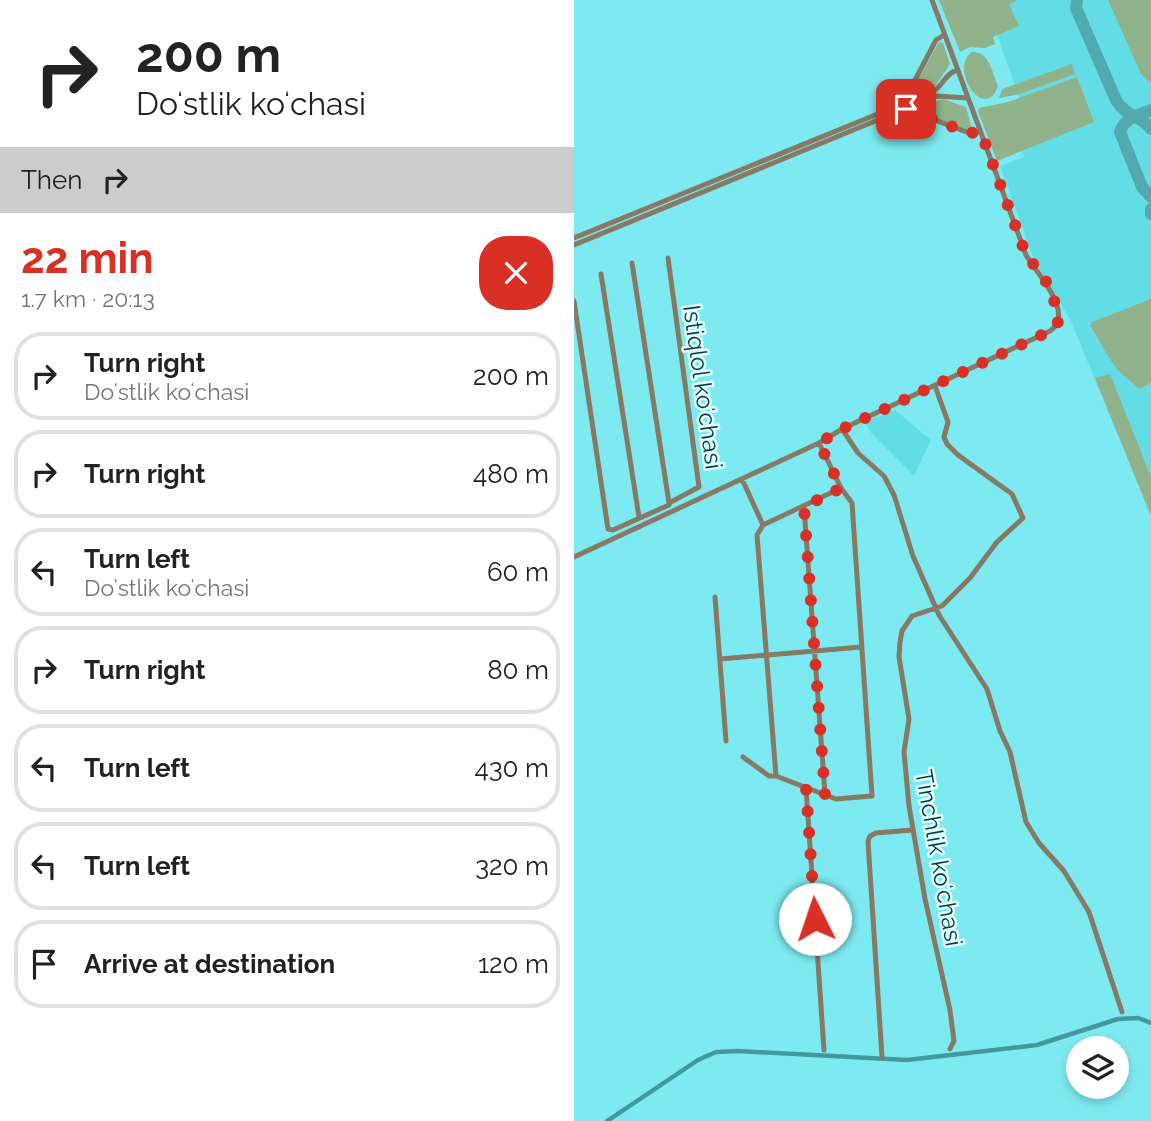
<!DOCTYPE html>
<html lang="en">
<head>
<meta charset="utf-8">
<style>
	body { margin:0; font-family:Raleway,sans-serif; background:#f2f2f2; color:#222; height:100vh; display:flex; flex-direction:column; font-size:26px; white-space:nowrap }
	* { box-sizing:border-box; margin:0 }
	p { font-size:23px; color:#767676 }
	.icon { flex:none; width:38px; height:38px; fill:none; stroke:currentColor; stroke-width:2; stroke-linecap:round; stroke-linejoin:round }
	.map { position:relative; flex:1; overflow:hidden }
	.drawer { display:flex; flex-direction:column; background:#fff; width:574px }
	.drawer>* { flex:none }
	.banner { background:#fff; color:#222; overflow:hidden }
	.buttons { position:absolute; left:492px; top:1036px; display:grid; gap:14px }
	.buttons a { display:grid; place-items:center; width:63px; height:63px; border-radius:50%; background:#fff; box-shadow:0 4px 10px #0003; font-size:35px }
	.pin { position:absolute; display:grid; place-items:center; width:60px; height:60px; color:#fff; margin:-30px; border-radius:14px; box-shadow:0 4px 10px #0006 }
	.me { position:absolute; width:77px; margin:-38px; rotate:356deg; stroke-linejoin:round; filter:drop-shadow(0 0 5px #0008) }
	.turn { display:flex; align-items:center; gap:24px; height:147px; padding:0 21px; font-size:32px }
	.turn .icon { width:91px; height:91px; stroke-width:2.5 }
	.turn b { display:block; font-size:49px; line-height:60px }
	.then { display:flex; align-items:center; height:66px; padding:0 21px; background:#0003; gap:14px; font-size:26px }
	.round { display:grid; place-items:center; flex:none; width:74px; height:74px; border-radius:28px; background:#f2f2f2 }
	.summary { display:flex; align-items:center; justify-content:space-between; height:119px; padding:0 21px }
	h1 { font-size:42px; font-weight:700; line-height:52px; color:#d93025 }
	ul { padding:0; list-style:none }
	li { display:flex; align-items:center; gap:21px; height:88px; margin:0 14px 10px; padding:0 7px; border:4px solid #e0e0e0; border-radius:28px }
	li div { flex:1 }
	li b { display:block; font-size:26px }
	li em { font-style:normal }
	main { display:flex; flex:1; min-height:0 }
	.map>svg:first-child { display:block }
</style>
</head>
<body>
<main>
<section class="drawer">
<div class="banner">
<div class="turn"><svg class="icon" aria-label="right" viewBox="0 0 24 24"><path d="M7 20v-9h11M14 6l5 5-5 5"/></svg><div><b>200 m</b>Doʻstlik koʻchasi</div></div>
<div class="then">Then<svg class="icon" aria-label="right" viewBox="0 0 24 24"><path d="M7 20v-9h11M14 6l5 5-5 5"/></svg></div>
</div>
<div class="summary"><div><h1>22 min</h1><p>1.7 km · 20:13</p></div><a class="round" style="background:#d93025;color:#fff"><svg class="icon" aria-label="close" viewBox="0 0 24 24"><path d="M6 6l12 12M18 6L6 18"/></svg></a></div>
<ul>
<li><svg class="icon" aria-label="right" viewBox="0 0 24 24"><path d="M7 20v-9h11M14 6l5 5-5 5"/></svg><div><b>Turn right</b><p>Doʻstlik koʻchasi</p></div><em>200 m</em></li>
<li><svg class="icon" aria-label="right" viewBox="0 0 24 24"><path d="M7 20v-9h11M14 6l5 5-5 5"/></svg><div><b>Turn right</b></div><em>480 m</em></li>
<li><svg class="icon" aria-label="left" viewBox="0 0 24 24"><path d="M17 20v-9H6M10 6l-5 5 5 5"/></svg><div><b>Turn left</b><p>Doʻstlik koʻchasi</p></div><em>60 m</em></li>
<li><svg class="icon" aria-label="right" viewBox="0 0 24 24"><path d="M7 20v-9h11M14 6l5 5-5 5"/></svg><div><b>Turn right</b></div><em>80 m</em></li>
<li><svg class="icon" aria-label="left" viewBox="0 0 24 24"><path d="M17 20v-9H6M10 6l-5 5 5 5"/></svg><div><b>Turn left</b></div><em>430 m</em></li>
<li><svg class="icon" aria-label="left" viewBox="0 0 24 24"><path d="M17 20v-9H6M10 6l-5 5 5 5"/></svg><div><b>Turn left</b></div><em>320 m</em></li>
<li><svg class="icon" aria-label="arrive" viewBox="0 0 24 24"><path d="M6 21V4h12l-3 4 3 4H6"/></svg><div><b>Arrive at destination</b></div><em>120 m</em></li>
</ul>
</section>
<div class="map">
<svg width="577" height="1121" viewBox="0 0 577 1121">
	<rect width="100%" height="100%" fill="#7deaf1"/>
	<path fill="#63dde5" d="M 393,0 L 577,0 L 577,516 L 496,319 L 461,262 L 426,166 L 450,157 L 437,120 L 447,103 L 420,26 Z
		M 321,410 L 357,440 L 340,476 L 297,433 L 291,422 Z"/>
	<path fill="#91b38b" d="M 365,0 L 444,0 L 435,4 L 445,26 L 419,37 L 421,44 L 411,48 L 396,47 L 386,52 Z
		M 534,0 L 577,0 L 577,84 L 567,74 Z
		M 365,42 L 369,43 L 376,64 L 360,88 L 339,95 L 338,91 Z
		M 398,52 C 416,51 418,73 424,86 C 411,124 374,68 398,52 Z
		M 498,64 L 501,74 L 446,94 L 425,98 L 428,89 Z
		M 503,77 L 520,122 L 423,161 L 404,111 L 405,108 L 434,102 Z
		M 369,99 L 392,107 L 398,129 L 393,131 L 344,111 L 346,107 Z
		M 577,299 L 577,383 L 565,389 C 557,381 545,373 540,365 C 531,353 525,338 516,326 L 518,322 Z
		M 536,374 L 577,477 L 577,516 L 521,378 Z"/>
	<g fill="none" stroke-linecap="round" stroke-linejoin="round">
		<path stroke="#43989d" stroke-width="4.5" d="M 33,1121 L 124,1060 L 142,1052 L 164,1051 L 333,1060 L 463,1045 L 544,1019 L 564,1018 L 577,1023"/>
		<path stroke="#52aaaf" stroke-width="12" d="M 503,0 L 502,8 L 542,100 C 552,117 567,115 577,129
			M 577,110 C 565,115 550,118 546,132 L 568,187 L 577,197
			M 577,209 L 577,214"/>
		<path stroke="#877a64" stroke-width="5" d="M 329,103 L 362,40 L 370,35
			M 332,109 L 395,133 L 406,132
			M 0,238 L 360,91 C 369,85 372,73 383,70
			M 0,245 L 362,96 L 394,98
			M 58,263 L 95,503 L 125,487 L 94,258
			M 27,274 L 65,517
			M 0,301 L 34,529 L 39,530 L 95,505
			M 361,386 L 374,422 L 370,437 L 373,444 L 384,455 L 438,494 L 449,518 L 423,542 L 396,578 L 368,606 L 338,616 L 328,631 L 326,642 L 325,657 L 335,719 L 330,752 L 335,806 L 351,899 L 376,1010 L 380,1041 L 376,1049
			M 268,429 L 284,453 L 310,476 L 320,495 L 339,556 L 365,615 L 413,689 L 426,731 L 436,752 L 452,822 L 465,843 L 490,871 L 515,912 L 548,1012
			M 168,479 L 189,525 L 183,535 L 202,776 L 262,799 L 298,796 L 278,503 L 267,488 L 245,443
			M 230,507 L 251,794
			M 189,525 L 267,488
			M 0,557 L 245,443 L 268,429 L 476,331 C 502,313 462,273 452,255 L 358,0
			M 141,597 L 152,741
			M 146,659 L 287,647
			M 169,757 L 195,776 L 202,776
			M 232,788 L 250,1050
			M 308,1057 L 294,841 L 296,836 L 302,833 L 338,830"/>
	</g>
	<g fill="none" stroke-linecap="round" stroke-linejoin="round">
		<path stroke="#d93025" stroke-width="12" stroke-dasharray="0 21.6" d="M 241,919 L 232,788 L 251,794 L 230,507 L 267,488 L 245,443 L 268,429 L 476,331 L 484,322 L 483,308 L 471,279 L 452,255 L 407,132 L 395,133 L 332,109"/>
	</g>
	<g text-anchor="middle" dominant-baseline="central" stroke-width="5" stroke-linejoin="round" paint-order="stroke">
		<g font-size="24" fill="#093c3f" stroke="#e0fdff">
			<text transform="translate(129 387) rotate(82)">Istiqlol koʻchasi</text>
			<text transform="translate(365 858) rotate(80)">Tinchlik koʻchasi</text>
		</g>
	</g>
</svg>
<div class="buttons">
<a><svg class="icon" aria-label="layers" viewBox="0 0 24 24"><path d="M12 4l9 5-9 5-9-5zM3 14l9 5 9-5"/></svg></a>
</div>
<div class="pin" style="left:332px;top:109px;background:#d93025"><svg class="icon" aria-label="arrive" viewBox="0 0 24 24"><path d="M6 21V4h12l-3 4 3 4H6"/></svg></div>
<svg class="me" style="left:241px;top:919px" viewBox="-20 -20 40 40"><circle r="19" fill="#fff"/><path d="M0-13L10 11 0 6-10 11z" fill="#d93025"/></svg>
</div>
</main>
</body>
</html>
